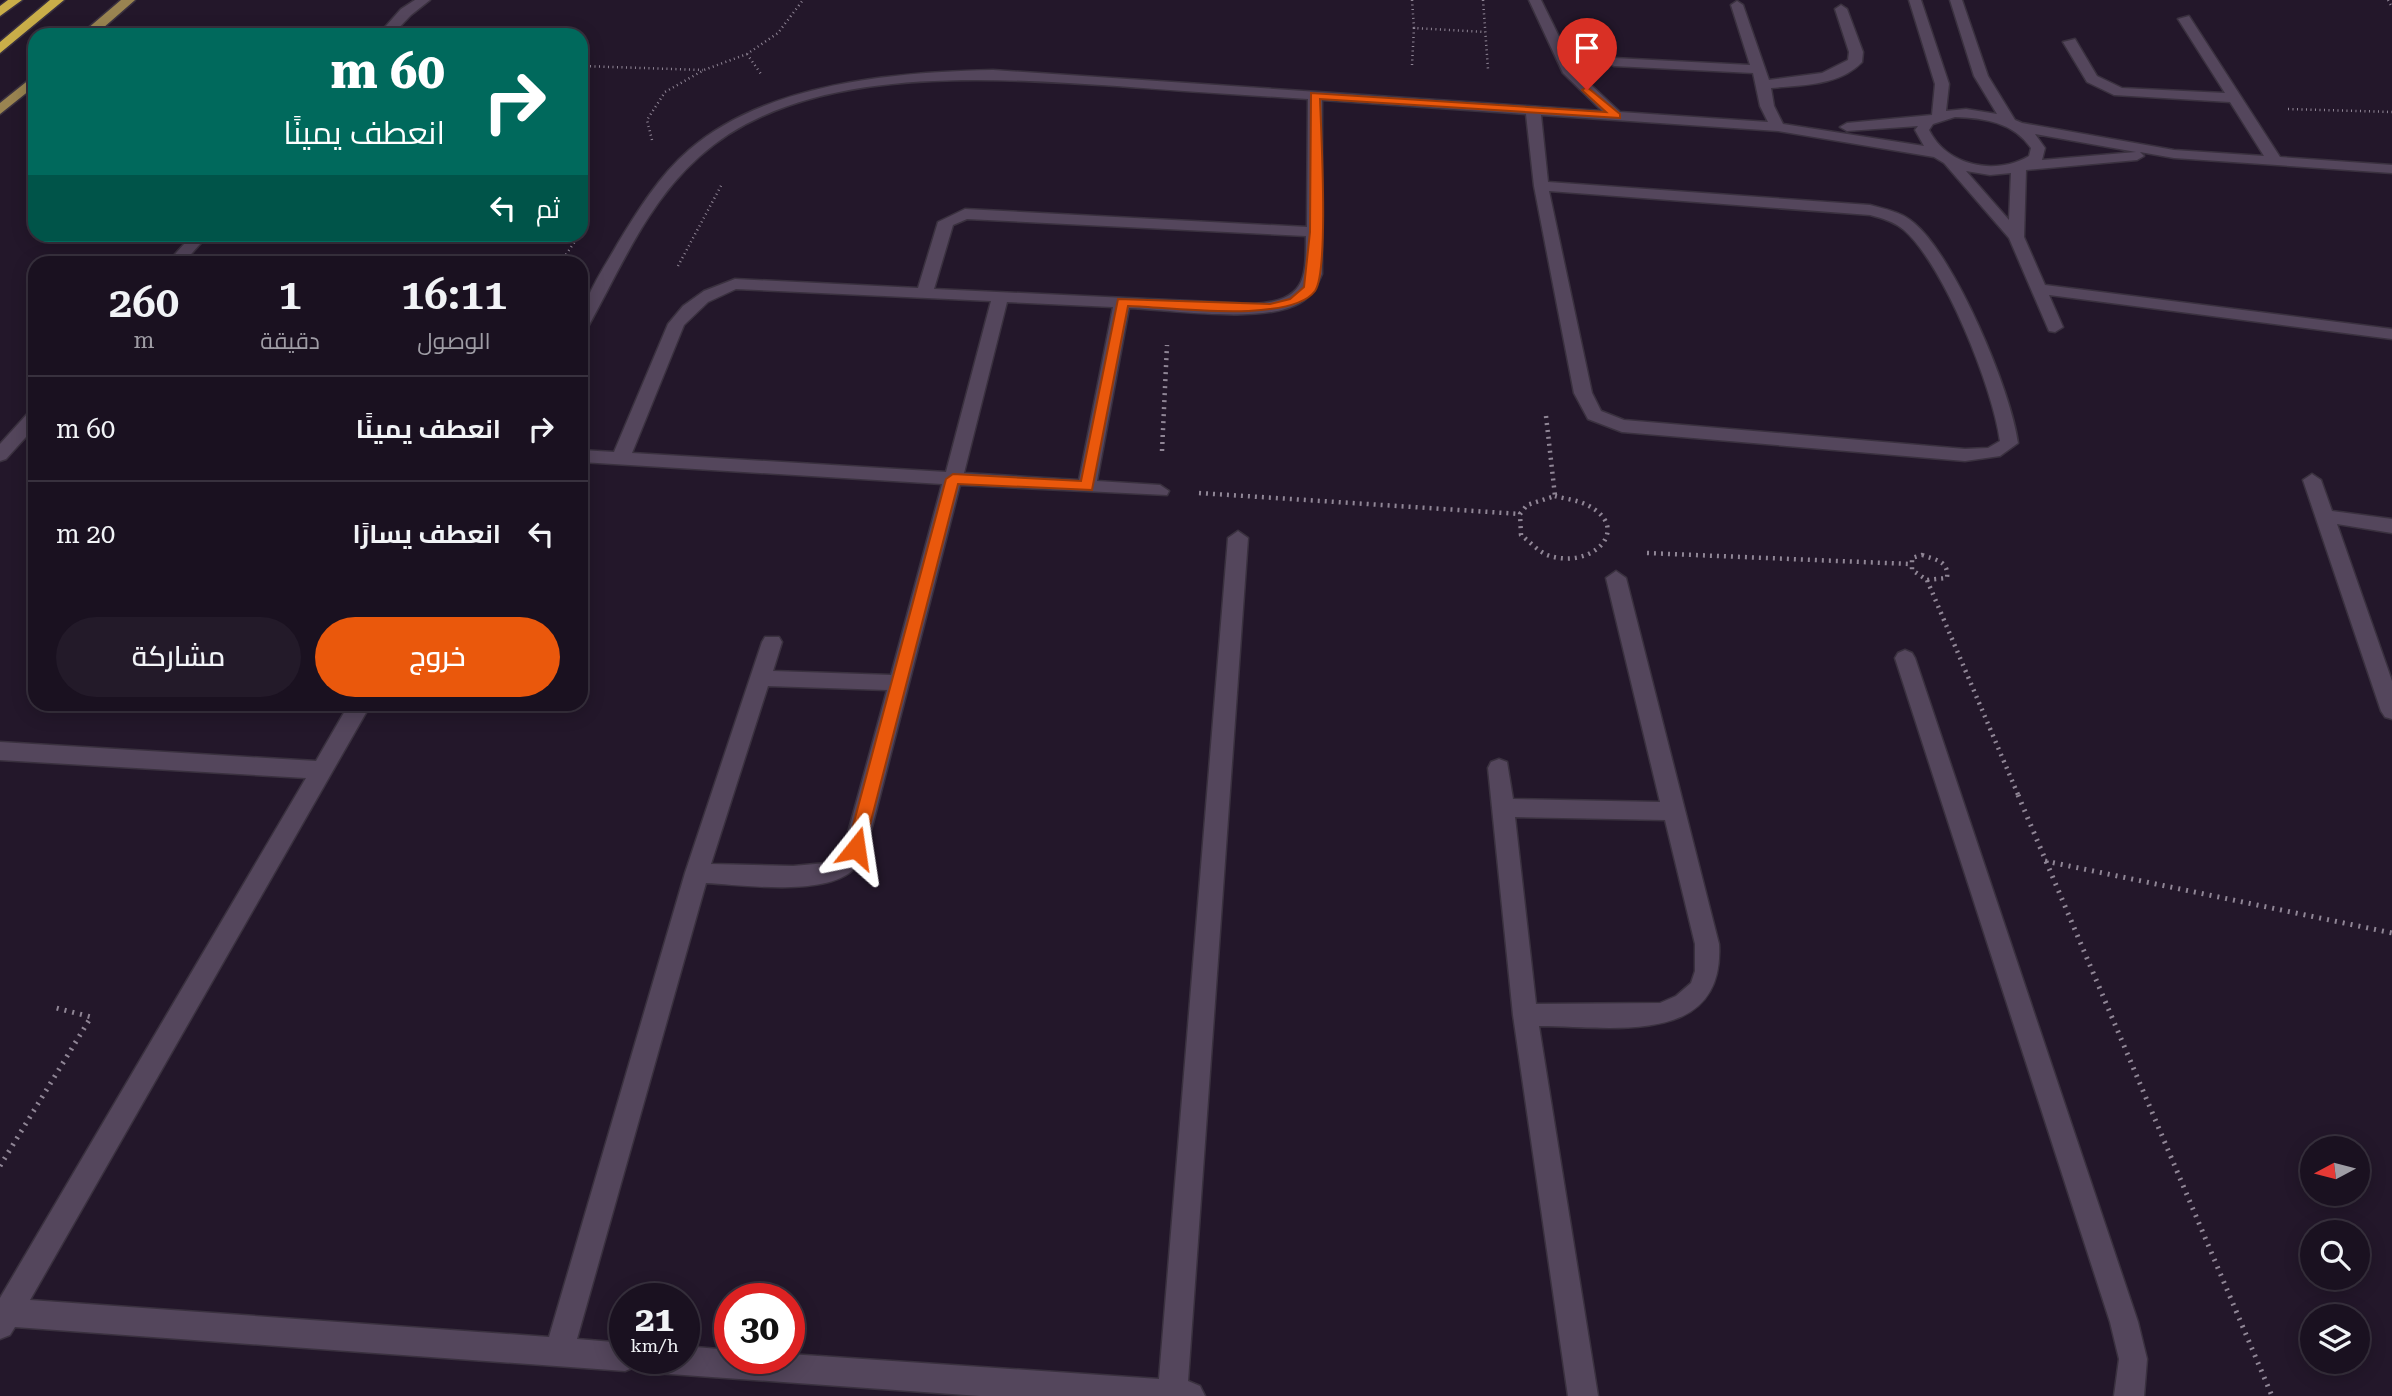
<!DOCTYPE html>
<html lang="ar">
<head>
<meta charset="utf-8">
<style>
	body { margin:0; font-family:"Roboto Serif",Cairo,serif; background:#231a29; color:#f1f3f6; direction:rtl; height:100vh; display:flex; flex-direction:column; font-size:26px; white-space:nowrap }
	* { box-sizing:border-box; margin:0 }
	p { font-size:23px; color:#9f9da5 }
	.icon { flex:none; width:38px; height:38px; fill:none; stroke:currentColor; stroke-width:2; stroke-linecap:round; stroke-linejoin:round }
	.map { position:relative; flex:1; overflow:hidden; direction:ltr }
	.side { position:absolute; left:28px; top:256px; width:560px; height:455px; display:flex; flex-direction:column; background:#1a1120; border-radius:21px; box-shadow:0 4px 18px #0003,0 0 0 2px #38313e; direction:rtl }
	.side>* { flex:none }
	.guide { position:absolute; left:28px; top:28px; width:560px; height:214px; border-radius:21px; box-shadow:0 4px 18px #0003,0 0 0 2px #38313e; direction:rtl; background:#00695c; color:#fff; overflow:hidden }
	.needle { width:46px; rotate:263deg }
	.fabs { position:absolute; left:2300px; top:1136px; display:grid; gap:14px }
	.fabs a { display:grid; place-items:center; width:70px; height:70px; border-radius:50%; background:#1a1120; box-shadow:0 4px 18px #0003,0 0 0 2px #38313e; font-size:35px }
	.speed { position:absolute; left:609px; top:1283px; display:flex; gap:14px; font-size:35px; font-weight:700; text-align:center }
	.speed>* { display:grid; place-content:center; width:91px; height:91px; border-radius:50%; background:#1a1120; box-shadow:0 4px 18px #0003,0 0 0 2px #38313e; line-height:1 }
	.speed small { font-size:18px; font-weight:400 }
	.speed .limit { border:10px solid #d22; background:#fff; color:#111 }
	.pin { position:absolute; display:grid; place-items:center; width:60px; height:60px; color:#fff; margin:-72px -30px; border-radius:50% 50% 50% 0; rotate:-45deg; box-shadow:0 0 7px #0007 }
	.pin .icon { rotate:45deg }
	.me { position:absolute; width:77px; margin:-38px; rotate:15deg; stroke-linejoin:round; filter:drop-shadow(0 0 5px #0008) }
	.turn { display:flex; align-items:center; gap:24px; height:147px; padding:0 28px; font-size:32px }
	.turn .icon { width:91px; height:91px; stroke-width:2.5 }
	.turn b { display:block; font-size:49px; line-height:60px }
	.then { display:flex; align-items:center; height:66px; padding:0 28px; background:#0003; gap:14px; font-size:26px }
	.eta { display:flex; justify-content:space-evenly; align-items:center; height:119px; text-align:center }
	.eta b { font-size:42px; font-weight:600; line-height:49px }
	.primary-button { display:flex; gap:14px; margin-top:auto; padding:14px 28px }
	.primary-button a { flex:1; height:80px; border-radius:42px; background:#ea580c; color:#fff; font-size:28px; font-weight:600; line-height:80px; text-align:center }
	.primary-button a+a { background:#231a29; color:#f1f3f6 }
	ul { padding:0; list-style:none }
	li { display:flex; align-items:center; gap:21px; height:105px; padding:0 28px; border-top:2px solid #38313e }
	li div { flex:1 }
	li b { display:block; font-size:26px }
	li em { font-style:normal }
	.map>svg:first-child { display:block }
</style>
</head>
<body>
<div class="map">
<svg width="2392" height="1396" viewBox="0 0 2392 1396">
	<rect width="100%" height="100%" fill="#23172a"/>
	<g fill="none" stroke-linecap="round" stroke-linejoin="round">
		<defs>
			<path id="minor" d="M 415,0 L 430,0 L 411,15 L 392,35 L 378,35 L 401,9 Z
				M 1529,0 L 1541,0 L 1576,71 L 1620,112 L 1768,122 L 1760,106 L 1753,73 L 1614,66 L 1607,62 L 1614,58 L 1750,65 L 1731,5 L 1737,1 L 1743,5 L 1769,80 L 1822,73 L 1848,60 L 1849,52 L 1835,9 L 1841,5 L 1847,9 L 1863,52 L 1862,62 C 1840,86 1801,85 1771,88 L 1774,106 L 1783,124 L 1924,146 L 1915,130 L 1918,126 L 1847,131 L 1840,127 L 1847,123 L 1932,115 L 1935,84 L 1909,0 L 1921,0 L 1949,84 L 1946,111 L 1966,109 L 1997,114 L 1974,76 L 1950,0 L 1962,0 L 1988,76 L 2015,120 L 2022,123 L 2174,150 L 2264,156 L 2230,102 L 2114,95 L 2087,82 L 2063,42 L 2075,39 L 2097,76 L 2122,88 L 2225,93 L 2178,19 L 2189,16 L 2280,157 L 2392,165 L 2392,173 L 2174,158 L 2140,152 L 2144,156 L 2137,160 L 2026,170 L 2024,237 L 2045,285 L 2392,329 L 2392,339 L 2049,295 L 2063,327 L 2055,332 L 2049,331 L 2009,238 L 1944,163 L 1934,157 L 1778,131 L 1541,115 L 1548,182 L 1870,205 C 1885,209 1902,212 1914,223 C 1955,257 2011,390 2018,443 L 2000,456 L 1965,461 L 1622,432 L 1588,419 L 1574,393 L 1534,186 L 1526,114 L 1322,100 L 1322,274 C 1317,286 1311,297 1300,303 C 1264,324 1172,310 1129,308 L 1097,481 L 1160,485 L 1169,491 L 1167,495 L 960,485 L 870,835 C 867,847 863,860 854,869 C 826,897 742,885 706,883 L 577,1339 L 625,1343 L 625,1358 L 684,1358 L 684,1346 L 730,1350 L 730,1358 L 789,1358 L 789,1354 L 1159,1379 L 1228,538 L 1238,531 L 1248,538 L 1188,1381 L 1200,1386 L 1205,1396 L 980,1396 L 642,1372 L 632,1368 L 625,1371 L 15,1327 L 10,1335 L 0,1339 L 0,1298 L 306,778 L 0,760 L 0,742 L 316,761 L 349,704 L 371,704 L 30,1300 L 549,1337 L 685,873 L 762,642 L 765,637 L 779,637 L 782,642 L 773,671 L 891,675 L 942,484 L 581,462 L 581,450 L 614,452 L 668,324 L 683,306 L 704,291 L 735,279 L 918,288 L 938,222 L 965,209 L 1307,227 L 1308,99 C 1244,95 1181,91 1117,86 C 989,78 802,63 699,157 C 648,202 621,267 589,325 L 581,330 C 581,299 603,270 618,243 C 638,210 659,176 689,150 C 766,83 895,72 993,70 L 1602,111 L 1563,73 ZM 1955,117 C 1984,118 2013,122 2031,148 L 2029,156 C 1995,176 1947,166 1929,130 L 1933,124 ZM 2035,134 L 2136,152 L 2042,160 L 2045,148 ZM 1966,171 L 1990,175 L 2011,173 L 2009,220 ZM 1549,191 L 1870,215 C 1882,218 1895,222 1904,230 C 1944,265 1993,388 2000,441 L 1988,448 L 1965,449 L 1624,420 L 1601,411 L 1592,393 ZM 967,219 L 1306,236 C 1306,281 1305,300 1254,304 L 934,289 L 953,225 ZM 736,289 L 991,301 L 946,472 L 632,453 L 684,325 L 708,302 ZM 1007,302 L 1113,307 L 1079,480 L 964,473 ZM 768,686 L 887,690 L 846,840 L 836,857 L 826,863 L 793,866 L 711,864 Z
				M 193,234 L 209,234 L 184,262 L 168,262 Z
				M 35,410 L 35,427 L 6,459 L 0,461 L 0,444 L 29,412 Z
				M 2312,474 L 2321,480 L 2332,511 L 2392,519 L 2392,533 L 2337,524 L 2392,681 L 2392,719 L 2385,717 L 2381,711 L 2303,480 Z
				M 1616,571 L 1626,578 L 1719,944 C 1725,1048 1610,1026 1539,1026 L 1598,1396 L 1568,1396 L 1513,1015 L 1488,768 L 1491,762 L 1499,759 L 1507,762 L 1513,799 L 1660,802 L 1606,578 ZM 1515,817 L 1665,820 L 1695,944 L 1695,971 L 1691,983 L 1676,996 L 1660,1003 L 1536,1004 Z
				M 1905,650 L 1912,653 L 1915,658 L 2138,1322 L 2147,1359 L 2144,1396 L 2114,1396 L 2119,1359 L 2110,1322 L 1895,658 L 1898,653 Z"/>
			<path id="major" d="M 121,0 L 135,0 L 95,35 L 80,35 Z
				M 35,75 L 35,86 L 0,114 L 0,103 Z"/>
			<path id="highway" d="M 8,0 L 22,0 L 0,16 L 0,6 Z
				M 50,0 L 64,0 L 0,53 L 0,42 Z"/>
		</defs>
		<use href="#minor" stroke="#3a313f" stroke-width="3"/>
		<use href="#major" stroke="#3a313f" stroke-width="3"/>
		<use href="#highway" stroke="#3a313f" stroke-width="3"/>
		<path stroke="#908696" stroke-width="2.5" stroke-dasharray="1 3.5" stroke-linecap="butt" d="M 1412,0 L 1414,28
			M 1483,0 L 1488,69
			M 2388,0 L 2392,7
			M 747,54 L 761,74
			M 1412,65 L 1414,28 L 1485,32
			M 581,66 L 703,70
			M 2288,109 L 2392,112
			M 652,140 L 647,120 L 665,92 L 704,70 L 747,54 L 778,33 L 803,0
			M 581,232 L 589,220
			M 561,262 L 580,234
			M 678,266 L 722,184"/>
		<path stroke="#908696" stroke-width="4.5" stroke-dasharray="2 5" stroke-linecap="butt" d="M 1546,416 L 1555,496
			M 1162,451 L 1167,345
			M 1199,493 L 1520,514
			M 1555,496 C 1565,499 1578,500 1587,505 C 1634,528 1592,571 1547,555 C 1538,551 1529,541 1521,535 L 1520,514 L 1527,505 Z
			M 1647,553 L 1910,564
			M 1922,555 C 1936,560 1949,561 1947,578 L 1927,580 L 1912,570 L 1912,558 Z
			M 1927,580 L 2019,797"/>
		<path stroke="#908696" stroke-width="5" stroke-dasharray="2 6" stroke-linecap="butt" d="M 2018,795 L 2272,1396
			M 2045,861 L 2392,933
			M 0,1166 L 91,1017 L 56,1008"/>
		<use href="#minor" fill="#54465c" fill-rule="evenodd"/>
		<use href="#major" fill="#9a8451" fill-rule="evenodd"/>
		<use href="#highway" fill="#c9ae49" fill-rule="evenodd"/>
	</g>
	<path fill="#ea580c" stroke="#983908" stroke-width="2" d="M 1587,87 L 1620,114 L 1620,118 L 1320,99 C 1321,131 1329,271 1315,291 C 1290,324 1168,307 1128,306 L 1092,490 L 958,484 L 864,848 L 862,853 L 849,853 L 847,848 L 946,479 L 953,474 L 1081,481 L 1118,299 L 1270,304 L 1290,299 L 1304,287 L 1310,232 L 1311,93 L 1606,112 L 1584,92 L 1582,90 Z"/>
</svg>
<div class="fabs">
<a><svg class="needle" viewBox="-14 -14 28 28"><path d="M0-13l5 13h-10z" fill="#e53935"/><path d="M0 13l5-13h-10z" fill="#9f9da5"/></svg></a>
<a><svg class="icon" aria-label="search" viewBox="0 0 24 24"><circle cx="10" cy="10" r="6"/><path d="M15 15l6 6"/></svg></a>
<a><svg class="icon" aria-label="layers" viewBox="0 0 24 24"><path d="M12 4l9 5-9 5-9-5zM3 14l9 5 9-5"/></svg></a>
</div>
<div class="speed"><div>21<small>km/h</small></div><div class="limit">30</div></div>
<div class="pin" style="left:1587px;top:90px;background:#d93025"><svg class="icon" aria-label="arrive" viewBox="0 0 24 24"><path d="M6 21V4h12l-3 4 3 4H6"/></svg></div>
<svg class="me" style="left:856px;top:848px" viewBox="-20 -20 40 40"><path d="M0-17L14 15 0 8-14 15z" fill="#ea580c" stroke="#fff" stroke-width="4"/></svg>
<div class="guide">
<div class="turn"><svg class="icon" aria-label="right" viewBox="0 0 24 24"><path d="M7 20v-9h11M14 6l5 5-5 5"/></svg><div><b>60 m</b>انعطف يمينًا</div></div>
<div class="then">ثم<svg class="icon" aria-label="left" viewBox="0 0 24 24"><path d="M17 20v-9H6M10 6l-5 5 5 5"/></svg></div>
</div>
<section class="side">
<div class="eta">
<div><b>16:11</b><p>الوصول</p></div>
<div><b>1</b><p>دقيقة</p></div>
<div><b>260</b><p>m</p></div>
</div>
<ul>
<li><svg class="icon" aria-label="right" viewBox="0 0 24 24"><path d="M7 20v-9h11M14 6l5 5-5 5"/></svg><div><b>انعطف يمينًا</b></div><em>60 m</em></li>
<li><svg class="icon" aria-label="left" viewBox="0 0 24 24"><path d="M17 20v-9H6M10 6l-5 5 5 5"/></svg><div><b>انعطف يسارًا</b></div><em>20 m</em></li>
</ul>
<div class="primary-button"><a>خروج</a><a>مشاركة</a></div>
</section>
</div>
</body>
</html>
